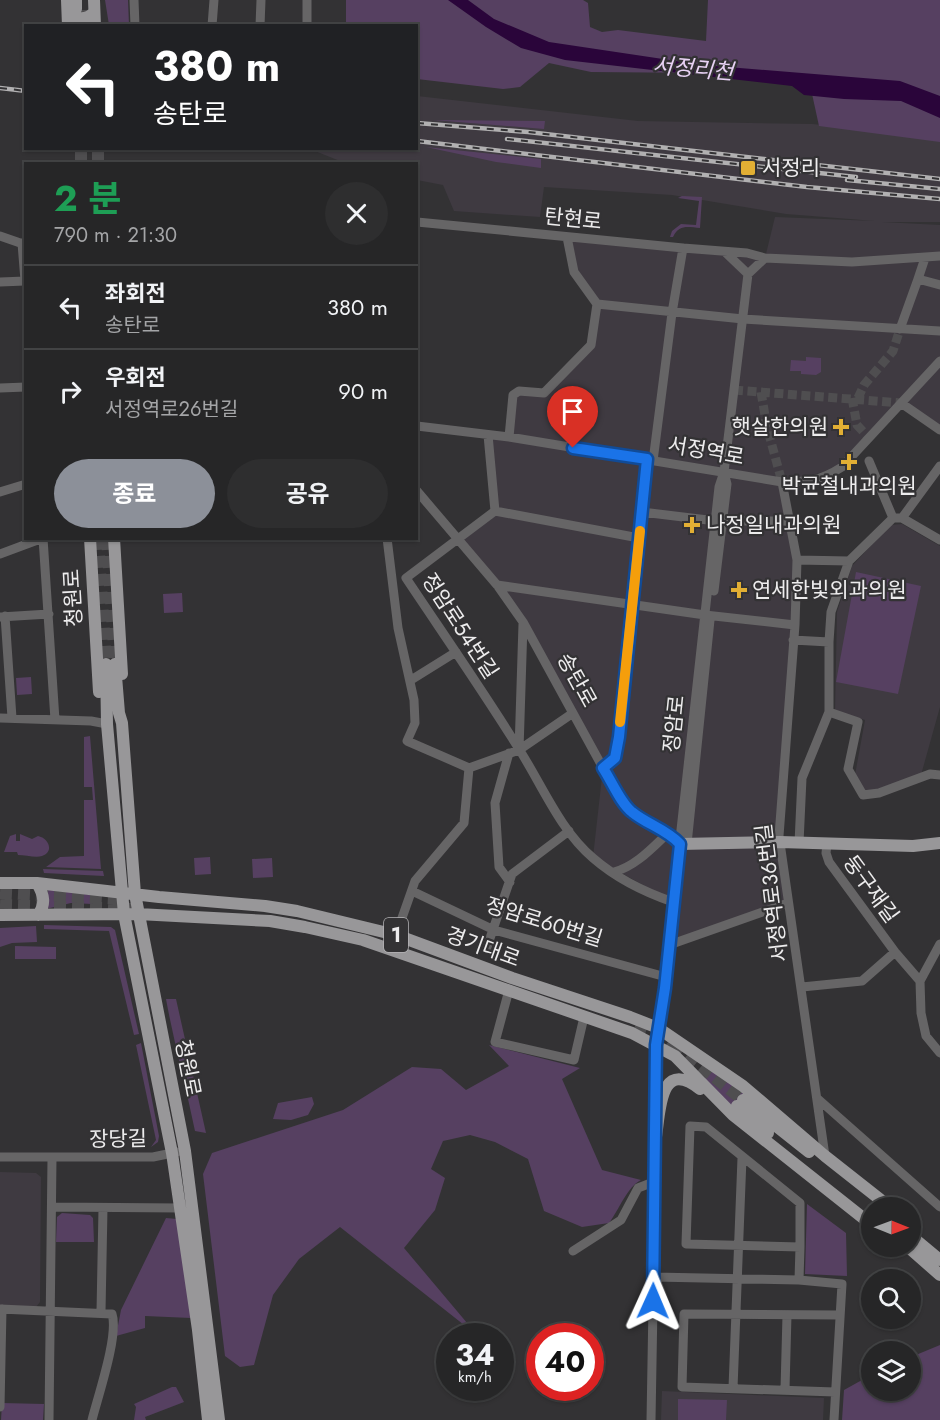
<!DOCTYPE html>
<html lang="ko">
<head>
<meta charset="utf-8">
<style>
	body { margin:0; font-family:Jost,"Noto Sans KR",sans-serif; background:#2e2e2f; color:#f1f3f6; height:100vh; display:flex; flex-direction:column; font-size:22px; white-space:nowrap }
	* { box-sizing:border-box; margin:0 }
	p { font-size:20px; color:#a4a5a7 }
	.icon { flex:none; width:33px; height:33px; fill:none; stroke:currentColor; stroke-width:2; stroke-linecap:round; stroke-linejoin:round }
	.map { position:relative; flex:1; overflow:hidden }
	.drawer { position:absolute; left:24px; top:162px; width:394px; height:378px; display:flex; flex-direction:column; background:#262627; border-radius:0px; box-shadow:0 2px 4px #0004,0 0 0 2px #424344 }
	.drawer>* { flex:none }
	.banner { position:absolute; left:24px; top:24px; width:394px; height:126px; border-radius:0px; box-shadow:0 2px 4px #0004,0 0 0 2px #424344; background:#202124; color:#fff; overflow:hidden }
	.needle { width:39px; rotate:91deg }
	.controls { position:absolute; left:861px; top:1197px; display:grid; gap:12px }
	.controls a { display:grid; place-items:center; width:60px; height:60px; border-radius:50%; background:#262627; box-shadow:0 2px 4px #0004,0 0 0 2px #424344; font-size:30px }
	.speed { position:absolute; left:436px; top:1323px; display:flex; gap:12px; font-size:30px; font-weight:700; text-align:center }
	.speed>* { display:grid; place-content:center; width:78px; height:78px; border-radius:50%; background:#262627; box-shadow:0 2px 4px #0004,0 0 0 2px #424344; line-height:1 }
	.speed small { font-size:15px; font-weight:400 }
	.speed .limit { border:9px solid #d22; background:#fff; color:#111 }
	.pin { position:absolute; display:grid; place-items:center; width:51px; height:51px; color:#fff; margin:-62px -26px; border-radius:50% 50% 50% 0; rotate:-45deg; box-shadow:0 0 6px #0007 }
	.pin .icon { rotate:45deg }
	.me { position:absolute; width:66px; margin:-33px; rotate:1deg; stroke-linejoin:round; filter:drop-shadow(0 0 4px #0008) }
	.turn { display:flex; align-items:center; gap:21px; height:126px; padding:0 30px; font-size:27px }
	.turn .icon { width:78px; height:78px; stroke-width:2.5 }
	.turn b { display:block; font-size:42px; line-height:51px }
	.round { display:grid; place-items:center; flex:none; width:63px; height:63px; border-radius:32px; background:#2e2e2f }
	.head { display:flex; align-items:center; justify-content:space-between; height:102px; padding:0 30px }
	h1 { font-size:36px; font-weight:700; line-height:45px; color:#1e9e55 }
	.cta { display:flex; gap:12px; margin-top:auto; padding:12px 30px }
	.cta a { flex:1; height:69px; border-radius:36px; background:#8c9099; color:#fff; font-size:24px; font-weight:700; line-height:69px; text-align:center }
	.cta a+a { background:#2e2e2f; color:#f1f3f6 }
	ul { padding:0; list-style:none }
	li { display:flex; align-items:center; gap:18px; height:84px; padding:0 30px; border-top:2px solid #424344 }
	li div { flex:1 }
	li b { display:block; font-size:22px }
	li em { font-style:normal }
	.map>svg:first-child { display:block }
</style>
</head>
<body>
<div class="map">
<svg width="940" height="1420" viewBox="0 0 940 1420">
	<rect width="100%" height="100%" fill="#333234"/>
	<path fill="#3f3a41" d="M 417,96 L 638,121 L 812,124 L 887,131 L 940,141 L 940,222 L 882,222 L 940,225 L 940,429 L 901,403 L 842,467 L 782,483 L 797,560 L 779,836 L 788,903 L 669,945 L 673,902 L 593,857 L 603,768 L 523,622 L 457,537 L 495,511 L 488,435 L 509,437 L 513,395 L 544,393 L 591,345 L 597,304 L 574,272 L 567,237 L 765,258 L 775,217 L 875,221 L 786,214 L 672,195 L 544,187 L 540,217 L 454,211 L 443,185 L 417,180 L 417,164 L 345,163 L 310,149 L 417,148 Z
		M 902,524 L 940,546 L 940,707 L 921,775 L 875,793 L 865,792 L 855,775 L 865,720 L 835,711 L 837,612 L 852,566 L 890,525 Z
		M 0,1172 L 36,1173 L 41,1177 L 40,1302 L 36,1307 L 0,1306 Z
		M 662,1391 L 824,1398 L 823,1420 L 661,1420 Z"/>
	<path fill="#564061" d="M 105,0 L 128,0 L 129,25 L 109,25 Z
		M 346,0 L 583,0 L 588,3 L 590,27 L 602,32 L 618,30 L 706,41 L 708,0 L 940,0 L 940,142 L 819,126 L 809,80 L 705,73 L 591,72 L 549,63 L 520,87 L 503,89 L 417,79 L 417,26 L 346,26 Z
		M 433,120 L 545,121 L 544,129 Z
		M 426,147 L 541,159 L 541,168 L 496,162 Z
		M 682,196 L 702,197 L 700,228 C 688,227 679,224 673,237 L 670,237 L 672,231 L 681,224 L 696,225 L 699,201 L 678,198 Z
		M 806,357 L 821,358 L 821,372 L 816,375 L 801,374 L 801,371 L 790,371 L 791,360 L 806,361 Z
		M 856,572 L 921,586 L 898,694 L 836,682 Z
		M 182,593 L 183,612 L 164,613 L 163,594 Z
		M 31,677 L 32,694 L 17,695 L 16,678 Z
		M 90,736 L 101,869 L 46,867 L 60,857 L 84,856 L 84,800 L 93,800 L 92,787 L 84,787 L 84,737 Z
		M 16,834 L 16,841 L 20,841 L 20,834 L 32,839 L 38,836 C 48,838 55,851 42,856 C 36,858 25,855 18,855 L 17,852 L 4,852 L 10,836 Z
		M 210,857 L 211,874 L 195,875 L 194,858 Z
		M 272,858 L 273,877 L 253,878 L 252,859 Z
		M 43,869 L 103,871 L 104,876 L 44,873 Z
		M 43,888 L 91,895 L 92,904 L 71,903 L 46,909 Z
		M 44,925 L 111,927 L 115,930 L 139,1034 L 134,1035 L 109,931 L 44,929 Z
		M 36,926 L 37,942 L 12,943 L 0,947 L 0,928 Z
		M 15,946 L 56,947 L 56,959 L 15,959 Z
		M 166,999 L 176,999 L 206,1133 L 195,1131 C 186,1087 174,1043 166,999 Z
		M 141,1043 L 159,1136 L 158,1142 L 151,1147 L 156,1140 L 136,1045 Z
		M 489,1045 L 580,1068 L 562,1079 L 602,1170 L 641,1180 C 627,1187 619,1210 609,1223 L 582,1227 L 544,1211 L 528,1159 L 495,1142 L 470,1135 L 443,1141 L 431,1169 L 445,1178 L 435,1210 L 404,1248 L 478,1336 L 340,1227 L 299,1259 L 273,1295 L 254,1365 L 240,1367 L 225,1356 L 203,1174 L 212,1153 L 343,1110 L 412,1067 L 441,1069 L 466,1090 L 509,1066 Z
		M 709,1072 L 713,1072 L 749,1093 L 734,1109 L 705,1079 L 706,1075 Z
		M 312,1097 L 314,1104 L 308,1115 L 291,1120 L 273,1119 L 278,1103 Z
		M 807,1204 L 846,1233 L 847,1276 L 805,1274 Z
		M 62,1213 L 90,1215 L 93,1218 L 94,1242 L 56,1242 L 57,1217 Z
		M 166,1218 L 177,1219 L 191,1318 L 145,1316 L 145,1328 L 116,1336 L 121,1310 Z
		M 940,1345 L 940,1420 L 842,1420 L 844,1390 L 871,1375 L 872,1390 L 910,1390 L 911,1357 Z
		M 172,1387 L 176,1387 L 184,1402 L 145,1417 L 146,1420 L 134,1420 L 136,1407 L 134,1404 Z
		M 678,1399 L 727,1400 L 726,1420 L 678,1420 Z
		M 2,1403 L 44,1404 L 43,1420 L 1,1420 Z"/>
	<path fill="#2a053a" d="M 448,0 L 468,0 L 494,19 L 549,42 L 703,65 L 900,81 L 940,96 L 940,118 L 901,101 L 844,99 L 804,95 L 792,86 L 565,60 L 521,48 L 486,27 Z"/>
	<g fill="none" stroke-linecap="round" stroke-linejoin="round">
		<path stroke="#4f4e50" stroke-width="9" stroke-dasharray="9 4.5" stroke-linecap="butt" d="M 734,390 L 901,403
			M 761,392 L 767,427 L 782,482
			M 852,398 L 857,425 L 868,437
			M 858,398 L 864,385 L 893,351 L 900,329"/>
		<path stroke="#4f4e50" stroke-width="12" stroke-dasharray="12 6" stroke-linecap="butt" d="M 86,10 L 86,26
			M 81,148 L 81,164
			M 98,148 L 98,164
			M 98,538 L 106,664
			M 107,538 L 115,664
			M 0,893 L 125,899
			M 0,905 L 134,909
			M 634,1029 L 659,1039 L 676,1052
			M 673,1044 L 743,1100"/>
		<path stroke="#666566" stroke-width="9" d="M 134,0 L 135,26
			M 212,26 L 214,0
			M 260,26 L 261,0
			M 307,26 L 307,0
			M 417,222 L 683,248 L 747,253 L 765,258 L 852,262 L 940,256
			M 0,236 L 26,245
			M 725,252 L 748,274
			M 748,274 L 765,258
			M 918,279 L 925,258
			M 0,282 L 25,281 L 22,243
			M 597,304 L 743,319 L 940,331
			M 900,329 L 918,279 L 940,285
			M 0,388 L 26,387
			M 901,403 L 940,430
			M 417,426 L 509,437 L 782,482 C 808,482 820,481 842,467 L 940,361
			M 488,435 L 495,511 L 639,538
			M 509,437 L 513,395 L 519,391 L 544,393 L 591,345 L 597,304 L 574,272 L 567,237
			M 653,461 L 672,313 L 683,248
			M 869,461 L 893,518
			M 782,482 L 797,560 L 795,625 L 779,836 L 825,1156
			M 417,491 L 497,585 L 523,622 L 603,768 L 629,811 L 655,827 L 669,832 L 680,844
			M 0,492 L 26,484
			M 495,511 L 406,578 C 444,635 483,691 519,749 C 542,785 560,830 593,858 C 616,878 644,892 673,902
			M 642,512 L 716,521 L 790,521
			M 902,518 L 940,540
			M 43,538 L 55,720
			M 387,538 L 398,628 L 414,700 L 415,723 L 407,741 L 469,768
			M 0,554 L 43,538
			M 797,560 L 849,561
			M 497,585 L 705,615 L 795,625
			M 714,591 L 727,484 L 724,472
			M 5,616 L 12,718
			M 0,617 L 49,614
			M 523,624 L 519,750 L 573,713
			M 793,640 L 829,642
			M 411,680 L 456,652
			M 829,712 L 858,722 L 848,769 L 863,795 L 879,793 L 930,774 L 940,775
			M 0,718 L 91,721 L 107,724
			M 509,753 L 495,803 L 499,867 L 510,882
			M 603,768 L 615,758 L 619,737 L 647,459
			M 799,843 L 802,778 L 829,712 L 829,642 L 831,612 L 849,561 L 893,518 L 902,518 L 940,466
			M 687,844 L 710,620
			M 827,844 L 826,853 L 829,862 L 895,952 L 920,981
			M 614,872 C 636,866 652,848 669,832
			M 412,891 L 494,930 L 666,977
			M 396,935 L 415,881 L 464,823 L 469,768 L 519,750
			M 940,944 L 920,981 L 921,1013 L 926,1036 L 940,1053
			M 669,945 L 788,903
			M 487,947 L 512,874 L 569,831
			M 802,987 L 862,981 L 895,952
			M 509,990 L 495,1042 L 574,1060 L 584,1017
			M 818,1099 L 940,1207
			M 656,1108 L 656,1045 L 665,988 L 673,902 L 719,487 L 724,472 L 748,274
			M 0,1157 L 153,1157 L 177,1152
			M 52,1207 L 181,1208
			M 573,1251 L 621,1220 L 638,1188 L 656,1181
			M 654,1277 L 799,1280 L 842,1284 L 834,1420
			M 799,1280 L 800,1247 L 686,1244 L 690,1126 L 706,1127 L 800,1203 L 800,1247
			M 0,1309 L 112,1314 C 119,1335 98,1396 92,1420
			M 101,1312 L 103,1208
			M 733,1388 L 742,1158
			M 785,1389 L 787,1315
			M 835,1392 L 682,1387 L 684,1314 L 840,1315
			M 0,1407 L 2,1309
			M 49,1420 L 52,1158
			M 651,1420 L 656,1131"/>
		<path stroke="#989799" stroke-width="12" d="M 67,0 L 68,26
			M 76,0 L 76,9
			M 94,0 L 95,26
			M 68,13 C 75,20 88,20 94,12
			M 90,538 L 99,692
			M 114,538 L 122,674
			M 106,664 L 107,724 L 124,914 L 172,1153 L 198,1330 L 208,1420
			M 115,664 L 119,713 L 122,723 L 135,894 L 185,1151 L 219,1420
			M 680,844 L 780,842 L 913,846 L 940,843
			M 0,883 L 37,883 L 159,897 L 265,906 L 297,911 L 396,935 L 512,978 L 630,1017 L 658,1028 L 743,1086 L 825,1156 L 891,1208
			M 37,883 C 44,895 46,904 38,915
			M 0,915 L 138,914 L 270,921 L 305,927 L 363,940 L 632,1033 L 675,1056 L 733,1115 L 872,1225
			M 743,1100 L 809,1152
			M 737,1106 L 768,1133
			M 656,1137 C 660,1109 660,1058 700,1089
			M 910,1235 L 940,1260
			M 907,1246 L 940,1275"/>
		<defs>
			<path id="rail" d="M 0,88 L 26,91
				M 417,123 L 528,132 L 940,179
				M 507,139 L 856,177
				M 417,141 L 807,187 L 940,199
				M 847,180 L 940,189"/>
		</defs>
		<use href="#rail" stroke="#b1b0b1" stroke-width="4.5"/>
		<use href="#rail" stroke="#333234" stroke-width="2" stroke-dasharray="7" stroke-linecap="butt"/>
	</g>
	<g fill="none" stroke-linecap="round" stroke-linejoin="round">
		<defs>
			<path id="route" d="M 573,448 L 647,459 L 619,737 L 615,758 L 603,768 C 611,780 621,804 632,812 C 648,825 666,829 680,844 L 665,988 L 656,1045 L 653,1301"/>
		</defs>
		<use href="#route" stroke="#114b97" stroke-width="15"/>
		<use href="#route" stroke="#1a73e8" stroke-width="10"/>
		<path stroke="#f59e0b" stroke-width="10" d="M 620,722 L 640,531"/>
	</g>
	<g fill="#e2af34" stroke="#333234" stroke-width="2">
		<rect x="740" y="160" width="16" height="16" rx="3"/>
		<path d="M838 418h6v6h6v6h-6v6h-6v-6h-6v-6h6z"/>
		<path d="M846 453h6v6h6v6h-6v6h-6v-6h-6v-6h6z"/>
		<path d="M689 516h6v6h6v6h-6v6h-6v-6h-6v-6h6z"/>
		<path d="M736 581h6v6h6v6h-6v6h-6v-6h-6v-6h6z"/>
	</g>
	<g text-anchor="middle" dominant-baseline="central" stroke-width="4.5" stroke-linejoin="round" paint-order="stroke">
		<rect fill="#333234" stroke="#b5b4b6" stroke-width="1.5" x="384" y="918" width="24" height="34" rx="4.5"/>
		<g font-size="20" font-weight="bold" fill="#edeced">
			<text x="396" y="935">1</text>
		</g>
		<g font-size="21" fill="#edeced" stroke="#333234" text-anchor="start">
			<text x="762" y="168">서정리</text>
			<text x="828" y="427" text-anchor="end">햇살한의원</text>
			<text x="849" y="486" text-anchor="middle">박균철내과의원</text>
			<text x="706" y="525">나정일내과의원</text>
			<text x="752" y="590">연세한빛외과의원</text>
		</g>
		<g font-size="21" fill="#edeced" stroke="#333234">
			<text transform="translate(573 219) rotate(6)">탄현로</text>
			<text transform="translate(706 451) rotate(10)">서정역로</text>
			<text transform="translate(73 598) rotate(-93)">청원로</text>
			<text transform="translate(460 626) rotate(57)">정암로54번길</text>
			<text transform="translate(577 680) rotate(61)">송탄로</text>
			<text transform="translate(674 724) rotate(-84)">정암로</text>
			<text transform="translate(871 889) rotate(54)">둥구재길</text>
			<text transform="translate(772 893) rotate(-97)">서정역로36번길</text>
			<text transform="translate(544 922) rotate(17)">정암로60번길</text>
			<text transform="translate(483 947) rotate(20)">경기대로</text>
			<text transform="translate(188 1068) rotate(79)">청원로</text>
			<text transform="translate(118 1139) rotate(-1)">장당길</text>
		</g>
		<g font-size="22" font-style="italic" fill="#e9d3f5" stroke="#333234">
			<text transform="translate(693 68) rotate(5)">서정리천</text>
		</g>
	</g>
</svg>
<div class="controls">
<a><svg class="needle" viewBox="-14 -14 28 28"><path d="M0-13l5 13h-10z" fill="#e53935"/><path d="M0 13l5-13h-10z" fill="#a4a5a7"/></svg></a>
<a><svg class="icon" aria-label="search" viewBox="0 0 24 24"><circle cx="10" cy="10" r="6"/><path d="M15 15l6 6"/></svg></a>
<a><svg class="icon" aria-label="layers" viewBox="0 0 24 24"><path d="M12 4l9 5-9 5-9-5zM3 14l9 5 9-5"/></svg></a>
</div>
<div class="speed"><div>34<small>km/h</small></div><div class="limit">40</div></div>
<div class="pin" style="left:573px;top:448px;background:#d93025"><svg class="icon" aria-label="arrive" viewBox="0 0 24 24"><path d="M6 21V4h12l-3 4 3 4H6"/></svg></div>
<svg class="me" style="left:653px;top:1301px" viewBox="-20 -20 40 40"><path d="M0-17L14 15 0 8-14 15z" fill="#1a73e8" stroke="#fff" stroke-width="4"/></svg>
<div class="banner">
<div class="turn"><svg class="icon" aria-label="left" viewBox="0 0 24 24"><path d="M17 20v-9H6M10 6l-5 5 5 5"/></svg><div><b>380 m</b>송탄로</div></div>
</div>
<section class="drawer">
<div class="head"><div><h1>2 분</h1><p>790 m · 21:30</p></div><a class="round"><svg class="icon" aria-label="close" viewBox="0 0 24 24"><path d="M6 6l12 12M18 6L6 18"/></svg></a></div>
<ul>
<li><svg class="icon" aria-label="left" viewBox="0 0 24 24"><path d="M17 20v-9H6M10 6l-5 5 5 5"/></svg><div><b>좌회전</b><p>송탄로</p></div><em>380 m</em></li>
<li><svg class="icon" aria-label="right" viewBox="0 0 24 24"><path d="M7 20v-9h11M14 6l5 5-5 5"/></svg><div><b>우회전</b><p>서정역로26번길</p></div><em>90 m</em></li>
</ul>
<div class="cta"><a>종료</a><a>공유</a></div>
</section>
</div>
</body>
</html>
